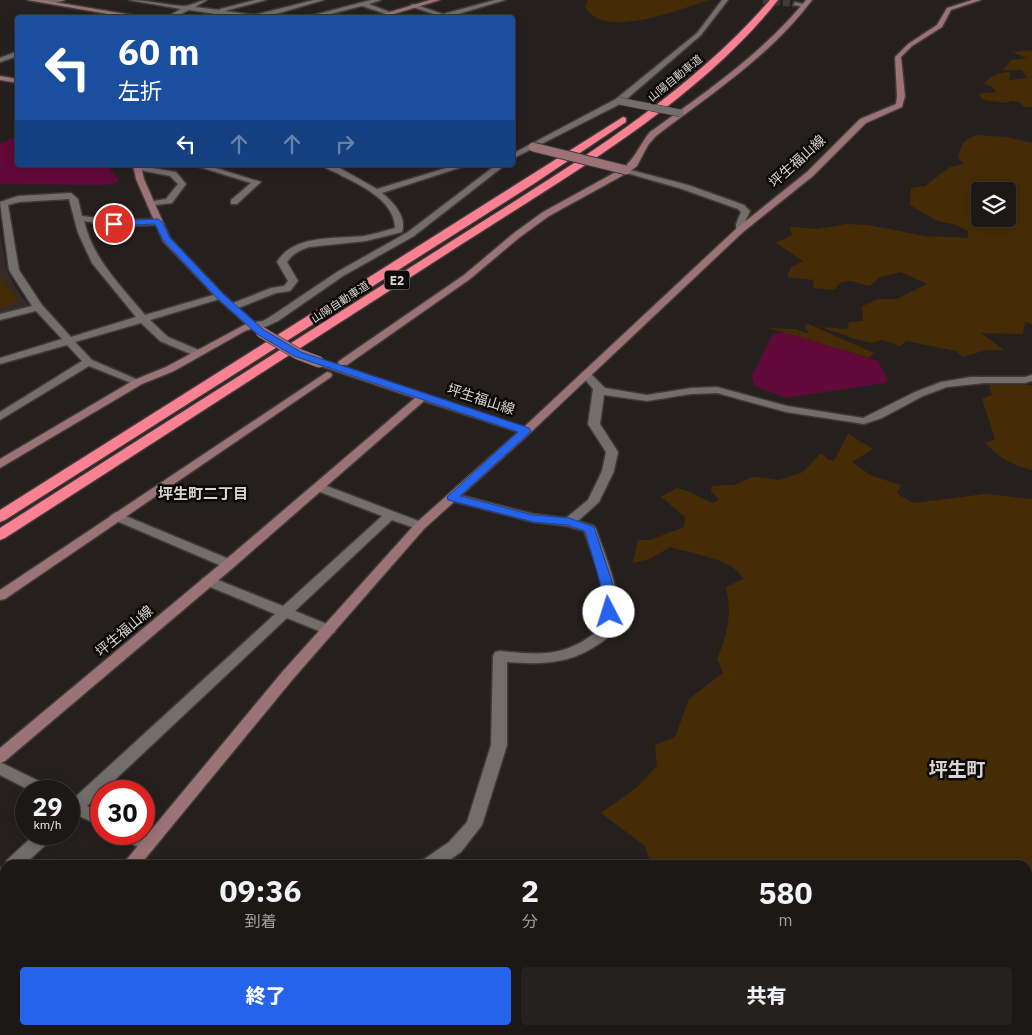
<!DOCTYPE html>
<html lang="ja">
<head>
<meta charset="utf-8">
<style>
	body { margin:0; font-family:"IBM Plex Sans","Noto Sans JP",sans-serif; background:#25211f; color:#f1f3f6; height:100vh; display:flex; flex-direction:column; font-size:19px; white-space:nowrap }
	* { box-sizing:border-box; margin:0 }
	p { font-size:16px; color:#a0a0a1 }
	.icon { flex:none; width:28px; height:28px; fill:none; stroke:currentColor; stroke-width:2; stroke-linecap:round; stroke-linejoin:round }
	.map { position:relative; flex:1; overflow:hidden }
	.drawer { position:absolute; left:0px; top:860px; width:1032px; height:175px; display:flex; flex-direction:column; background:#1c1816; border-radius:15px 15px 0 0; box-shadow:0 2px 12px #0003,0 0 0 1px #3a3735 }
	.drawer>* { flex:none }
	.banner { position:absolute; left:15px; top:15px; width:500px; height:152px; border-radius:5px; box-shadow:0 2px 12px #0003,0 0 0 1px #3a3735; background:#1a4fa0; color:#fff; overflow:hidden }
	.buttons { position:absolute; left:971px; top:182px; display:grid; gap:10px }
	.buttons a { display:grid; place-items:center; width:45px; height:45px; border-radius:5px; background:#1c1816; box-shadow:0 2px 12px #0003,0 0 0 1px #3a3735; font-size:25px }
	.speed { position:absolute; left:15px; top:780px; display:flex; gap:10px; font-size:25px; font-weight:700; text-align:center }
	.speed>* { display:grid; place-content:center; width:65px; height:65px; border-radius:50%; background:#1c1816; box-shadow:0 2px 12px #0003,0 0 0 1px #3a3735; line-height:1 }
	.speed small { font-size:12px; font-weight:400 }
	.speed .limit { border:8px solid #d22; background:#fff; color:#111 }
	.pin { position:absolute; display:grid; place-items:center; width:42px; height:42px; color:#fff; margin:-21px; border:2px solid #fff; border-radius:50%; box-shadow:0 1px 5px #0007 }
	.me { position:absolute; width:55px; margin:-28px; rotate:355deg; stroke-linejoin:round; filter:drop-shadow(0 0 4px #0008) }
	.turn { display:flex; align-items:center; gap:18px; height:105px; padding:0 20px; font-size:22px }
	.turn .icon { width:65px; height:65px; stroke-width:2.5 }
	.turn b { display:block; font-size:35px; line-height:42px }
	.lanes { display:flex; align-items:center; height:48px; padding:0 20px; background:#0003; justify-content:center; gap:25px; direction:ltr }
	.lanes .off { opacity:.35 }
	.eta { display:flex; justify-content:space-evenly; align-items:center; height:85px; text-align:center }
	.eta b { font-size:30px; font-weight:800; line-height:35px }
	.cta { display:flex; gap:10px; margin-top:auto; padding:10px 20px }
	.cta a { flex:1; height:58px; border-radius:5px; background:#2563eb; color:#fff; font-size:20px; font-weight:800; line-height:58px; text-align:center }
	.cta a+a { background:#25211f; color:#f1f3f6 }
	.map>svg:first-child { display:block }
</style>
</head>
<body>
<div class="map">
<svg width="1032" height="1035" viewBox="0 0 1032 1035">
	<rect width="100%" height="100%" fill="#25201e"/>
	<path fill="#352a27" d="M 0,234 L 7,271 L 18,292 L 29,305 L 28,307 L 0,315 Z"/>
	<path fill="#462c06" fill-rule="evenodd" d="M 588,0 L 710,0 C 682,8 604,41 585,7 Z
		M 1032,50 L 1032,107 L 1025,107 L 1018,102 L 1011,101 L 1007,103 L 984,100 L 978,94 L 996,92 L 991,86 L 984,84 C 990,76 999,72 1010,72 L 1009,80 L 1027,78 L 1022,70 L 1003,70 L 1011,60 L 1027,58 L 1012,52 Z
		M 977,135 L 1006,137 L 1032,143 L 1032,324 L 1025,322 L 1023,334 L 981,333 L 1004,350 L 986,350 L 963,357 L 956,351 L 906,341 L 900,346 L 882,340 L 872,343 L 859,340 L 820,327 L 847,329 L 849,322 L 863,321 L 862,306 L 879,299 L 897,299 L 927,284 L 901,272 L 880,277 L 870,286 L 851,281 L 841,282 L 834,290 L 813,288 L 814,280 L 787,277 L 791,267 L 803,261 L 776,243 L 792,235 L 790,227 L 817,229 L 846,224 L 868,225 L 925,236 L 968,238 L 968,231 L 956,225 L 938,221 L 910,205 L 911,188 L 925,186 L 950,167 L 964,164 L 958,158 C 961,145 964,139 977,135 ZM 1008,191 L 1008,219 L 980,219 L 980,191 Z
		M 0,278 L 19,300 L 14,301 L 15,303 L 0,308 Z
		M 808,324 L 874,353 L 869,358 L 768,328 L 796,329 L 805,333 L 809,333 L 804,326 Z
		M 989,385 L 1032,385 L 1032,470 C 1014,466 997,457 986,443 L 995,439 L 982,399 L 992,395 Z
		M 848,434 L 873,449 L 852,462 L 872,476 L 901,485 L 897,494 L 914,503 L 985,494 L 1032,499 L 1032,994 L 1028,992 L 1028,865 L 651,865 L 645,846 L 601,813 L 637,787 L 657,766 L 655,745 L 675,737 L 689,699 L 723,673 L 717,659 C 728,633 732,615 726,587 L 743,579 C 734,558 691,554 670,547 L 650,559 L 633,563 L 638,540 L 650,540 L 684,527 L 685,517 L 661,497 L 676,488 C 690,490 700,499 714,503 L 719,499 L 711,492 L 712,486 L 734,485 L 752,477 L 779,480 L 803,472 L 820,454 L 825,456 L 827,459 L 834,461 Z"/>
	<path fill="#610939" d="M 17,136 L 18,165 L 110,165 L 109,168 L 118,178 L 118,182 L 106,185 L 0,184 L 0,144 Z
		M 783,332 L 878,361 L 888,380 L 884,383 L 786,398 L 754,386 L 752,376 L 773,334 Z
		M 1028,992 L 1032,994 L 1032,1035 L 834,1035 L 834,1030 L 1028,1030 Z"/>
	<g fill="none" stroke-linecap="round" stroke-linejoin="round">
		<path stroke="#403b39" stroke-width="7" stroke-dasharray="7 3" stroke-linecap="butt" d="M 763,0 L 795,4"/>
		<defs>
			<path id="street" d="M 42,0 L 65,0 C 60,3 47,3 42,0 Z
				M 129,0 C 148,0 166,5 184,6 C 192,6 199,0 207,0 L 195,7 L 219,10 L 220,9 L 255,0 L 266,0 L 225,11 L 254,15 L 314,0 L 324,0 L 262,18 L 242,18 L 189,10 L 173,18 L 164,18 L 181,9 Z
				M 371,0 L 381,0 L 369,4 L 392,13 L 389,15 L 362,6 L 315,18 L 302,18 Z
				M 495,0 L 505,0 L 445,18 L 410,6 L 413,4 L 443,14 Z
				M 722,0 L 728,0 L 701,35 L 622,103 L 512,159 L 512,154 L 616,99 L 697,33 Z
				M 795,2 L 808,5 L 805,7 L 793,5 Z
				M 18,51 L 18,56 L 0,62 L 0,58 Z
				M 134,165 L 176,172 L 186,184 L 172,203 L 147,206 L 147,202 L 166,199 L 178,184 L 170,176 L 134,169 Z
				M 193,165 L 206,165 L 261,182 L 237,204 L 231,204 L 231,200 L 251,183 Z
				M 322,165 L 333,165 L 338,167 L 377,189 L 456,165 L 468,165 L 382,193 C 393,202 407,216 402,232 L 366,241 L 309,247 C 300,250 292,254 287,262 L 298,281 L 290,291 L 276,293 L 236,309 L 228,309 L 228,305 L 271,288 L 284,286 L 288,281 L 277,262 C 293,234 337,239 364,236 C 374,234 384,231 395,228 C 395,202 363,186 342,176 C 336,172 327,170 322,165 Z
				M 496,165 L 505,165 L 414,236 L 343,276 L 278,321 L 265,327 L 253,328 L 248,325 L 249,323 L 263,321 L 270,317 L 337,272 L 408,232 Z
				M 623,168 L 688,185 L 744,205 L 750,211 L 744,224 L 744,230 L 740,233 L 736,230 L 736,224 L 741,212 L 738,209 L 682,189 L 623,172 Z
				M 71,193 L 78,199 L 82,216 L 114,220 L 158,219 L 162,222 L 158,225 L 114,226 L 84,221 C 93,259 121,286 145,315 L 220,293 L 225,296 L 223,298 L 150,320 L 168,337 L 201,351 L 202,353 L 201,355 L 193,355 L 160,341 L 141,323 L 75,342 L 92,360 L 143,382 L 138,385 L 134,384 L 89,366 L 0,420 L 0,412 L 82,361 L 67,345 L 0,364 L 0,358 L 62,339 L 36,311 L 0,320 L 0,314 L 32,306 L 9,270 L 0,202 L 18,196 ZM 69,199 L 78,233 L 92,263 L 136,317 L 71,337 L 42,305 L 19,270 L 8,205 L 19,202 Z
				M 586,372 L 590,373 L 605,388 L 647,395 L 691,388 L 717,387 L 787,406 L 863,418 L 915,392 L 941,382 L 971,377 L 1025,377 L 1032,375 L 1032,381 L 1025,383 L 985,383 L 947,387 L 923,396 L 882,418 L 864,424 L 786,412 L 717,393 L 691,394 L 647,401 L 604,395 L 600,424 L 618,452 L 614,471 L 599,502 L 578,521 L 594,526 L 596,529 C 606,558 622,592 616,623 C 614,632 607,639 599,644 C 570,664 542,665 507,662 L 507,745 L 482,825 L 461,852 L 442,865 L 421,865 L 423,860 L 449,842 L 467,822 L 491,745 L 493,656 L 495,652 L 500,651 C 534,654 558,658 588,638 C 593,634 600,631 602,625 C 611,598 593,557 584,531 L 567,526 L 533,522 L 448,500 L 446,497 L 452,493 L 533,514 L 566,518 L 588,500 L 602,471 L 606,452 L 588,424 L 593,389 L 581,375 Z
				M 319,483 L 424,523 L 426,526 L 420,530 L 392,520 L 295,611 L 334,627 L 336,630 L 334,633 L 324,633 L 287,618 L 87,806 L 101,813 L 101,826 L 77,815 L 69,819 L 69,798 L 73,799 L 275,614 L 203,584 L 201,581 L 203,578 L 213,578 L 283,606 L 382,516 L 315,490 L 313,487 Z
				M 116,512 L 234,561 L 236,564 L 229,568 L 224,567 L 112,519 L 110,516 Z
				M 0,762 L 51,787 L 53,791 L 31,791 L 0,775 Z
				M 35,834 L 54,834 L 52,839 L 24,865 L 5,866 L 7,860 Z
				M 119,834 C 131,833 149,831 155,844 L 153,849 L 147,851 L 121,839 Z
				M 5,866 L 5,882 L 0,884 L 0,868 Z
				M 16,1030 L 38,1030 L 40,1035 L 18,1035 Z
				M 223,1030 L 248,1030 L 246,1035 L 221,1035 Z"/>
			<path id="secondary" d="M 27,0 L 42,0 L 150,18 L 131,18 Z
				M 430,0 L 440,0 L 381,18 L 369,18 Z
				M 806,0 L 812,0 C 770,56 711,94 656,136 L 648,145 L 637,166 L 629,172 L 549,216 L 520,237 L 470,279 L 347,365 L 339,365 L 524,427 L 737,228 L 807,172 L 860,119 L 896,104 L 897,96 L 895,57 L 908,44 L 937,25 L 947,8 L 972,0 L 981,0 L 951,10 L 942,27 L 912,46 L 901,57 L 905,96 L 902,107 L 866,123 L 813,176 L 743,232 L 530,433 L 424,529 L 293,679 L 140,865 L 122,865 L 283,671 L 416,523 L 518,432 L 424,401 L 234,567 L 5,761 L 0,763 L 0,748 L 224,561 L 415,398 L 315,364 L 314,362 L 315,360 L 319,359 L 339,365 L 338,363 L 339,361 L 464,275 L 514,233 L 543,212 L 623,168 C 635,159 640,144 650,132 C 706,92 762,54 806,0 Z
				M 0,76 L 18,79 L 18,83 L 0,80 Z
				M 133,165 L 141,165 L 144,179 L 170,238 L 223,294 L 262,329 L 257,332 L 251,329 L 245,331 L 174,371 L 142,384 L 0,468 L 0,459 L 134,380 L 166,367 L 246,324 L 217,298 L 163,241 L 136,179 Z
				M 327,372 L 331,373 L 332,375 L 331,377 L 5,599 L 0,600 L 0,590 Z
				M 5,1022 L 5,1030 L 15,1030 L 13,1035 L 0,1035 L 0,1024 Z"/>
			<path id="highway" d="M 770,0 L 778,0 C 696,104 559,181 448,253 C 300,348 153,443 5,538 L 0,540 L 0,528 C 144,436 288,345 433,253 C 551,177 677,107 770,0 Z
				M 623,117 L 626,118 L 626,122 L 535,183 L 5,520 L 0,522 L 0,510 Z"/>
		</defs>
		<use href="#street" stroke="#3f3a39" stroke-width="3"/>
		<use href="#secondary" stroke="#3f3a39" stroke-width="3"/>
		<use href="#highway" stroke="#3f3a39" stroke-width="3"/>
		<use href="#street" fill="#736d6c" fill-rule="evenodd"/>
		<use href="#secondary" fill="#9b7377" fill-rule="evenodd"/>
		<use href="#highway" fill="#f98191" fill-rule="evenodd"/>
		<defs>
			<path id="street-bridge" d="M 619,101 L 680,113"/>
			<path id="secondary-bridge-far1" d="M 533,147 L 626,170"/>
			<path id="secondary-bridge" d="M 261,332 L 298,354 L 319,362"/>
		</defs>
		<use href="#street-bridge" stroke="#3f3a39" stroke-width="8" stroke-linecap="butt"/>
		<use href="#secondary-bridge-far1" stroke="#3f3a39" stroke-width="11" stroke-linecap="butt"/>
		<use href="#secondary-bridge" stroke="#3f3a39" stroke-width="12" stroke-linecap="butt"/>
		<use href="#street-bridge" stroke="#736d6c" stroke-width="7"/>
		<use href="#secondary-bridge-far1" stroke="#9b7377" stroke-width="9"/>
		<use href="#secondary-bridge" stroke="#9b7377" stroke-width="11"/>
	</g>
	<path fill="#2563eb" stroke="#184099" d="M 158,219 L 162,222 L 170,238 L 223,294 L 264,330 L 301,352 L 529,428 L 531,431 L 529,433 L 460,496 L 533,515 L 569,518 L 594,527 L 612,582 L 616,612 L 614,614 L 609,616 L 603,612 L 600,582 L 585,531 L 567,525 L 533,522 L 448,500 L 447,497 L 518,432 L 294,356 L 257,334 L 217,298 L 163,240 L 155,224 L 114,226 L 109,224 L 114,221 Z"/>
	<g text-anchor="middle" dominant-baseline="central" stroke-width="5" stroke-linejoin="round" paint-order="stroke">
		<g font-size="11" fill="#d9d5d5" stroke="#0c0a09">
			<text transform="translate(675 78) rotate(-39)">山陽自動車道</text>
			<text transform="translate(340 302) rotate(-33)">山陽自動車道</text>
		</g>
		<rect fill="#0c0a09" stroke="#9c9898" stroke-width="1" x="384.5" y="270.5" width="25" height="19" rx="4"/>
		<g font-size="12" font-weight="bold" fill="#d9d5d5">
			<text x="397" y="280">E2</text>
		</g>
		<g font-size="14" fill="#d9d5d5" stroke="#0c0a09">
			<text transform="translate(797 161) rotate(-42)">坪生福山線</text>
			<text transform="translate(481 399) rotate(18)">坪生福山線</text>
			<text transform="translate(124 631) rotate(-40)">坪生福山線</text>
		</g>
		<g font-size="15" font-weight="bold" fill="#d9d5d5" stroke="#0c0a09">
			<text x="203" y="493">坪生町二丁目</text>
		</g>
		<g font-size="19" font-weight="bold" fill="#d9d5d5" stroke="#0c0a09">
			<text x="957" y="769">坪生町</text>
		</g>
	</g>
</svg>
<div class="buttons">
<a><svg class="icon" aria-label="layers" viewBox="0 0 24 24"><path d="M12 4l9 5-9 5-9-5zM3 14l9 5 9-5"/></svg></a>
</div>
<div class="speed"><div>29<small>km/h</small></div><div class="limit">30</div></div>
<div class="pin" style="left:114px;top:224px;background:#d93025"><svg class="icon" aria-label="arrive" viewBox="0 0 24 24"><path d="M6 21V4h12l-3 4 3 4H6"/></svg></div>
<svg class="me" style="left:609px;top:612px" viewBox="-20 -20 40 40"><circle r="19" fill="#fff"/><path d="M0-13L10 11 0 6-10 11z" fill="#2563eb"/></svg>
<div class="banner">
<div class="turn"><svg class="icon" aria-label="left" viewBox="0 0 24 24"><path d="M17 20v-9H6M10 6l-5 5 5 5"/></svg><div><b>60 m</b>左折</div></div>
<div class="lanes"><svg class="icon" aria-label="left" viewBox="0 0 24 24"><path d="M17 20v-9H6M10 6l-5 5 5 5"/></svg><svg class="icon off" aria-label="ahead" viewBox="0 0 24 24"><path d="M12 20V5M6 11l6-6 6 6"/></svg><svg class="icon off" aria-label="ahead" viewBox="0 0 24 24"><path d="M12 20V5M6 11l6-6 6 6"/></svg><svg class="icon off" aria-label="right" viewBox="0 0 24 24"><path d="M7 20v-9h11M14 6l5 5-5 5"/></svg></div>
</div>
<section class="drawer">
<div class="eta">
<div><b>09:36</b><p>到着</p></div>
<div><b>2</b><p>分</p></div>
<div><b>580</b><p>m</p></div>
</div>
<div class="cta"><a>終了</a><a>共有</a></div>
</section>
</div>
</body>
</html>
